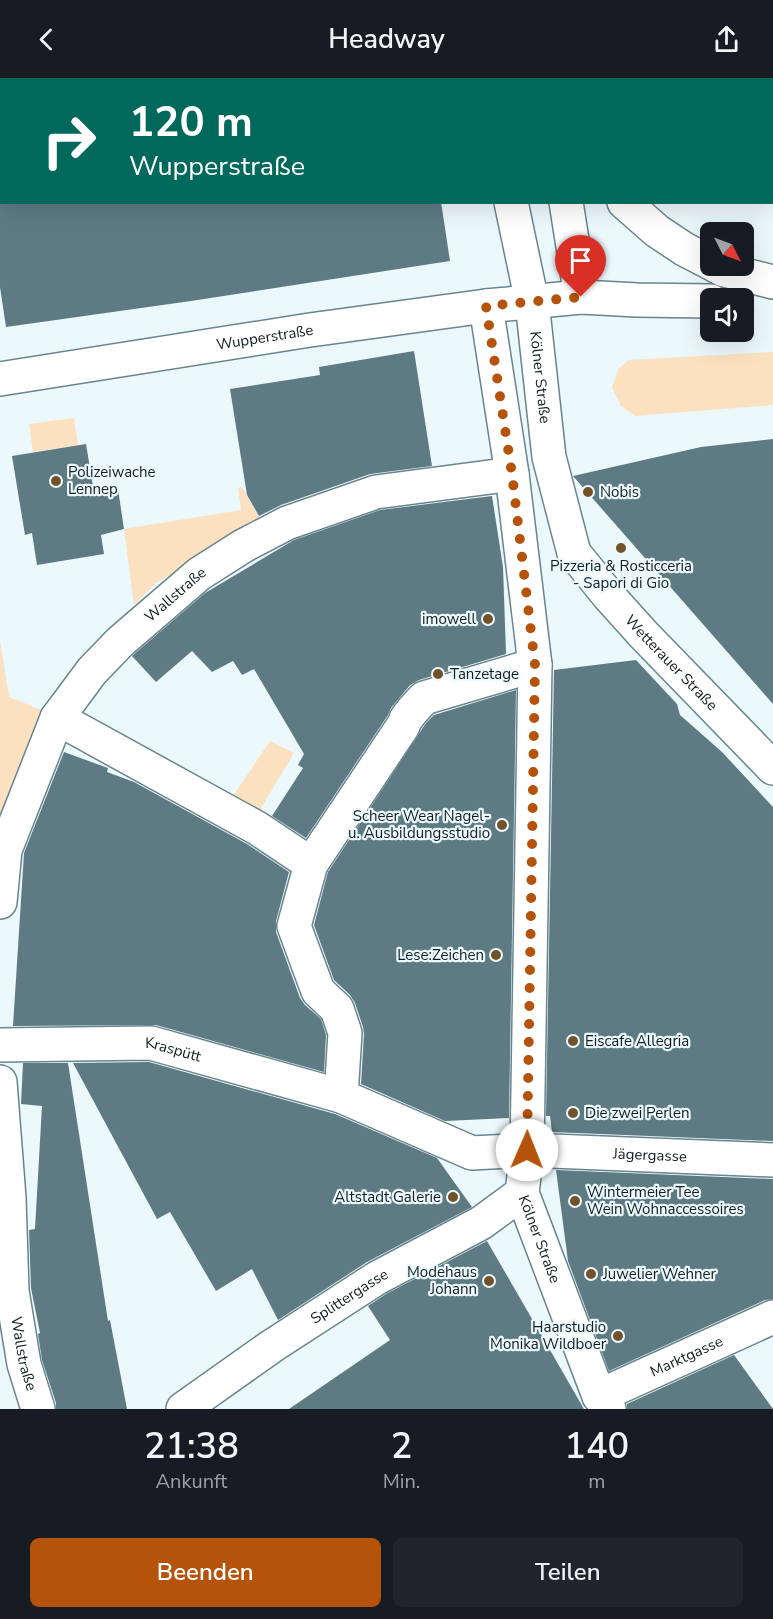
<!DOCTYPE html>
<html lang="de">
<head>
<meta charset="utf-8">
<style>
	body { margin:0; font-family:"Nunito Sans",sans-serif; background:#20242c; color:#f1f3f6; height:100vh; display:flex; flex-direction:column; font-size:22px; white-space:nowrap }
	* { box-sizing:border-box; margin:0 }
	p { font-size:20px; color:#9ea1a6 }
	.icon { flex:none; width:33px; height:33px; fill:none; stroke:currentColor; stroke-width:2; stroke-linecap:round; stroke-linejoin:round }
	.map { position:relative; height:1331px; overflow:hidden }
	.side { display:flex; flex-direction:column; background:#171b24; flex:1 }
	.side>* { flex:none }
	.guide { position:absolute; left:0px; top:0px; width:774px; height:126px; box-shadow:0 6px 24px #0002; background:#00695c; color:#fff; overflow:hidden }
	.needle { width:39px; rotate:132deg }
	.tools { position:absolute; left:700px; top:144px; display:grid; gap:12px }
	.tools a { display:grid; place-items:center; width:54px; height:54px; border-radius:9px; background:#171b24; box-shadow:0 6px 24px #0002; font-size:30px }
	.pin { position:absolute; display:grid; place-items:center; width:51px; height:51px; color:#fff; margin:-62px -26px; border-radius:50% 50% 50% 0; rotate:-45deg; box-shadow:0 0 6px #0007 }
	.pin .icon { rotate:45deg }
	.me { position:absolute; width:66px; margin:-33px; rotate:1deg; stroke-linejoin:round; filter:drop-shadow(0 0 4px #0008) }
	.turn { display:flex; align-items:center; gap:21px; height:126px; padding:0 30px; font-size:27px }
	.turn .icon { width:78px; height:78px; stroke-width:2.5 }
	.turn b { display:block; font-size:42px; line-height:51px }
	.eta { display:flex; justify-content:space-evenly; align-items:center; height:102px; text-align:center }
	.eta b { font-size:36px; font-weight:600; line-height:42px }
	.button { display:flex; gap:12px; margin-top:auto; padding:12px 30px }
	.button a { flex:1; height:69px; border-radius:9px; background:#b45309; color:#fff; font-size:24px; font-weight:600; line-height:69px; text-align:center }
	.button a+a { background:#20242c; color:#f1f3f6 }
	header { display:flex; justify-content:space-between; align-items:center; height:78px; padding:0 30px; background:#171b24; font-size:27px; font-weight:600 }
	.map>svg:first-child { display:block }
</style>
</head>
<body>
<header><svg class="icon" aria-label="back" viewBox="0 0 24 24"><path d="M15 5l-7 7 7 7"/></svg>Headway<svg class="icon" aria-label="share" viewBox="0 0 24 24"><path d="M12 15V3M7 8l5-5 5 5M5 13v7h14v-7"/></svg></header>
<div class="map">
<svg width="773" height="1331" viewBox="0 0 773 1331">
	<rect width="100%" height="100%" fill="#ebf8fc"/>
	<path fill="#fce1c0" d="M 773,274 L 773,327 L 635,338 L 621,328 L 612,309 L 619,290 L 629,282 Z
		M 74,340 L 78,367 L 33,374 L 29,346 Z
		M 242,409 L 262,444 L 156,505 L 134,527 L 124,451 L 241,432 L 238,410 Z
		M 0,562 L 9,619 L 44,633 L 0,749 Z
		M 270,663 L 294,675 L 258,735 L 233,718 Z"/>
	<path fill="#5e7b84" d="M 0,124 L 441,124 L 450,183 L 191,223 L 6,249 L 0,209 Z
		M 414,273 L 432,388 L 370,396 L 281,427 L 259,438 L 247,417 L 230,311 L 320,297 L 319,289 Z
		M 773,361 L 773,626 L 573,398 L 701,369 Z
		M 86,366 L 94,414 L 118,411 L 124,451 L 101,457 L 104,476 L 37,487 L 32,455 L 25,457 L 12,378 Z
		M 492,418 L 503,489 L 506,576 L 419,602 L 410,607 L 391,630 L 388,637 L 306,760 L 272,738 L 303,690 L 298,687 L 304,676 L 254,591 L 242,597 L 233,583 L 212,594 L 192,573 L 156,604 L 132,578 L 205,515 L 294,462 L 380,432 Z
		M 636,582 L 677,626 L 680,637 L 722,674 L 773,729 L 773,1063 L 552,1054 L 550,1038 L 546,1038 L 554,592 Z
		M 516,612 L 509,1040 L 445,1043 L 361,1006 L 364,956 L 363,949 L 355,925 L 350,917 L 334,902 L 314,847 L 328,794 L 426,645 L 434,637 Z
		M 64,674 L 108,690 L 107,694 L 134,704 L 247,766 L 289,794 L 276,843 L 276,854 L 300,920 L 305,927 L 321,941 L 326,957 L 324,994 L 156,947 L 13,948 L 24,775 Z
		M 149,984 L 335,1036 L 437,1080 L 472,1129 L 367,1184 L 278,1242 L 252,1191 L 216,1213 L 170,1134 L 157,1141 L 73,985 Z
		M 23,985 L 68,985 L 108,1243 L 110,1242 L 127,1331 L 56,1331 L 56,1325 L 42,1282 L 38,1256 L 40,1255 L 31,1210 L 29,1152 L 35,1151 L 42,1028 L 21,1026 Z
		M 556,1092 L 773,1101 L 773,1221 L 765,1222 L 609,1293 L 568,1183 Z
		M 487,1163 L 584,1331 L 289,1331 L 390,1262 L 368,1228 L 386,1216 Z
		M 734,1277 L 773,1331 L 627,1331 L 627,1326 Z"/>
	<g fill="none" stroke-linecap="round" stroke-linejoin="round">
		<defs>
			<g id="minor">
				<path d="M 465,0 L 465,2"/>
				<path d="M 506,0 L 508,2"/>
				<path id="s1" d="M 511,124 L 532,224 L 549,379 L 574,475 L 608,517 L 643,556 L 773,690"/>
				<path d="M 566,124 L 581,219"/>
				<path d="M 624,124 L 657,153 L 684,171 L 711,185"/>
				<path d="M 716,188 L 724,192 L 773,204"/>
				<path id="s2" d="M 486,228 L 512,396 L 535,587 L 527,1072 L 522,1115 L 599,1318 L 609,1331"/>
				<path id="s3" d="M 0,301 L 310,252 L 486,228 L 581,219 L 637,222 L 711,223"/>
				<path d="M 57,640 L 257,750 L 311,786"/>
				<path d="M 406,641 L 412,633 L 424,620 L 535,587"/>
				<path id="s4" d="M 403,648 L 311,786 L 294,848 L 318,913 L 337,931 L 345,955 L 341,1018 L 472,1075 L 527,1072 L 773,1082"/>
				<path id="s5" d="M 0,824 L 5,772 L 57,640 L 92,593 L 120,564 L 199,496 L 243,468 L 287,445 L 376,414 L 512,396"/>
				<path id="s6" d="M 0,967 L 151,965 L 341,1018"/>
				<path id="s7" d="M 0,1004 L 9,1120 L 12,1213 L 24,1286 L 38,1331"/>
				<path id="s8" d="M 599,1318 L 773,1239"/>
				<path id="s9" d="M 183,1331 L 272,1268 L 377,1200 L 481,1145 L 522,1115"/>
			</g>
		</defs>
		<use href="#minor" stroke="#68858e" stroke-width="36"/>
		<use href="#minor" stroke="#fff" stroke-width="33"/>
	</g>
	<g fill="none" stroke-linecap="round" stroke-linejoin="round">
		<path stroke="#b45309" stroke-width="10" stroke-dasharray="0 18" d="M 527,1072 L 535,587 L 512,396 L 486,228 L 581,219"/>
	</g>
	<g fill="#725228" stroke="#ebf8fc" stroke-width="2">
		<circle cx="56" cy="403" r="6"/>
		<circle cx="588" cy="414" r="6"/>
		<circle cx="621" cy="470" r="6"/>
		<circle cx="488" cy="541" r="6"/>
		<circle cx="438" cy="596" r="6"/>
		<circle cx="502" cy="747" r="6"/>
		<circle cx="496" cy="877" r="6"/>
		<circle cx="573" cy="963" r="6"/>
		<circle cx="573" cy="1035" r="6"/>
		<circle cx="453" cy="1119" r="6"/>
		<circle cx="575" cy="1123" r="6"/>
		<circle cx="591" cy="1196" r="6"/>
		<circle cx="489" cy="1203" r="6"/>
		<circle cx="618" cy="1258" r="6"/>
	</g>
	<g text-anchor="middle" dominant-baseline="central" stroke-width="4.5" stroke-linejoin="round" paint-order="stroke">
		<g font-size="15" fill="#111d21" stroke="#ebf8fc">
			<text stroke="none"><textPath href="#s3" startOffset="268">Wupperstraße</textPath></text>
			<text stroke="none"><textPath href="#s1" startOffset="178">Kölner Straße</textPath></text>
			<text stroke="none"><textPath href="#s5" startOffset="366">Wallstraße</textPath></text>
			<text stroke="none"><textPath href="#s1" startOffset="504">Wetterauer Straße</textPath></text>
			<text stroke="none"><textPath href="#s6" startOffset="174">Kraspütt</textPath></text>
			<text stroke="none"><textPath href="#s4" startOffset="735">Jägergasse</textPath></text>
			<text stroke="none"><textPath href="#s2" startOffset="940">Kölner Straße</textPath></text>
			<text stroke="none"><textPath href="#s9" startOffset="201">Splittergasse</textPath></text>
			<text stroke="none"><textPath href="#s7" startOffset="273">Wallstraße</textPath></text>
			<text stroke="none"><textPath href="#s8" startOffset="96">Marktgasse</textPath></text>
		</g>
		<g font-size="15" fill="#111d21" stroke="#ebf8fc" text-anchor="start">
			<text x="68" y="394">Polizeiwache<tspan x="68" dy="17">Lennep</tspan></text>
			<text x="600" y="414">Nobis</text>
			<text x="621" y="488" text-anchor="middle">Pizzeria &amp; Rosticceria<tspan x="621" dy="17">- Sapori di Gio</tspan></text>
			<text x="476" y="541" text-anchor="end">imowell</text>
			<text x="450" y="596">Tanzetage</text>
			<text x="490" y="738" text-anchor="end">Scheer Wear Nagel-<tspan x="490" dy="17">u. Ausbildungsstudio</tspan></text>
			<text x="484" y="877" text-anchor="end">Lese:Zeichen</text>
			<text x="585" y="963">Eiscafe Allegria</text>
			<text x="585" y="1035">Die zwei Perlen</text>
			<text x="587" y="1114">Wintermeier Tee<tspan x="587" dy="17">Wein Wohnaccessoires</tspan></text>
			<text x="441" y="1119" text-anchor="end">Altstadt Galerie</text>
			<text x="477" y="1194" text-anchor="end">Modehaus<tspan x="477" dy="17">Johann</tspan></text>
			<text x="603" y="1196">Juwelier Wehner</text>
			<text x="606" y="1249" text-anchor="end">Haarstudio<tspan x="606" dy="17">Monika Wildboer</tspan></text>
		</g>
	</g>
</svg>
<div class="tools">
<a><svg class="needle" viewBox="-14 -14 28 28"><path d="M0-13l5 13h-10z" fill="#e53935"/><path d="M0 13l5-13h-10z" fill="#9ea1a6"/></svg></a>
<a><svg class="icon" aria-label="sound" viewBox="0 0 24 24"><path d="M4 9h4l5-4v14l-5-4H4zM17 9q2 3 0 6"/></svg></a>
</div>
<div class="pin" style="left:581px;top:219px;background:#d93025"><svg class="icon" aria-label="arrive" viewBox="0 0 24 24"><path d="M6 21V4h12l-3 4 3 4H6"/></svg></div>
<svg class="me" style="left:527px;top:1072px" viewBox="-20 -20 40 40"><circle r="19" fill="#fff"/><path d="M0-13L10 11 0 6-10 11z" fill="#b45309"/></svg>
<div class="guide">
<div class="turn"><svg class="icon" aria-label="right" viewBox="0 0 24 24"><path d="M7 20v-9h11M14 6l5 5-5 5"/></svg><div><b>120 m</b>Wupperstraße</div></div>
</div>
</div>
<section class="side">
<div class="eta">
<div><b>21:38</b><p>Ankunft</p></div>
<div><b>2</b><p>Min.</p></div>
<div><b>140</b><p>m</p></div>
</div>
<div class="button"><a>Beenden</a><a>Teilen</a></div>
</section>
</body>
</html>
